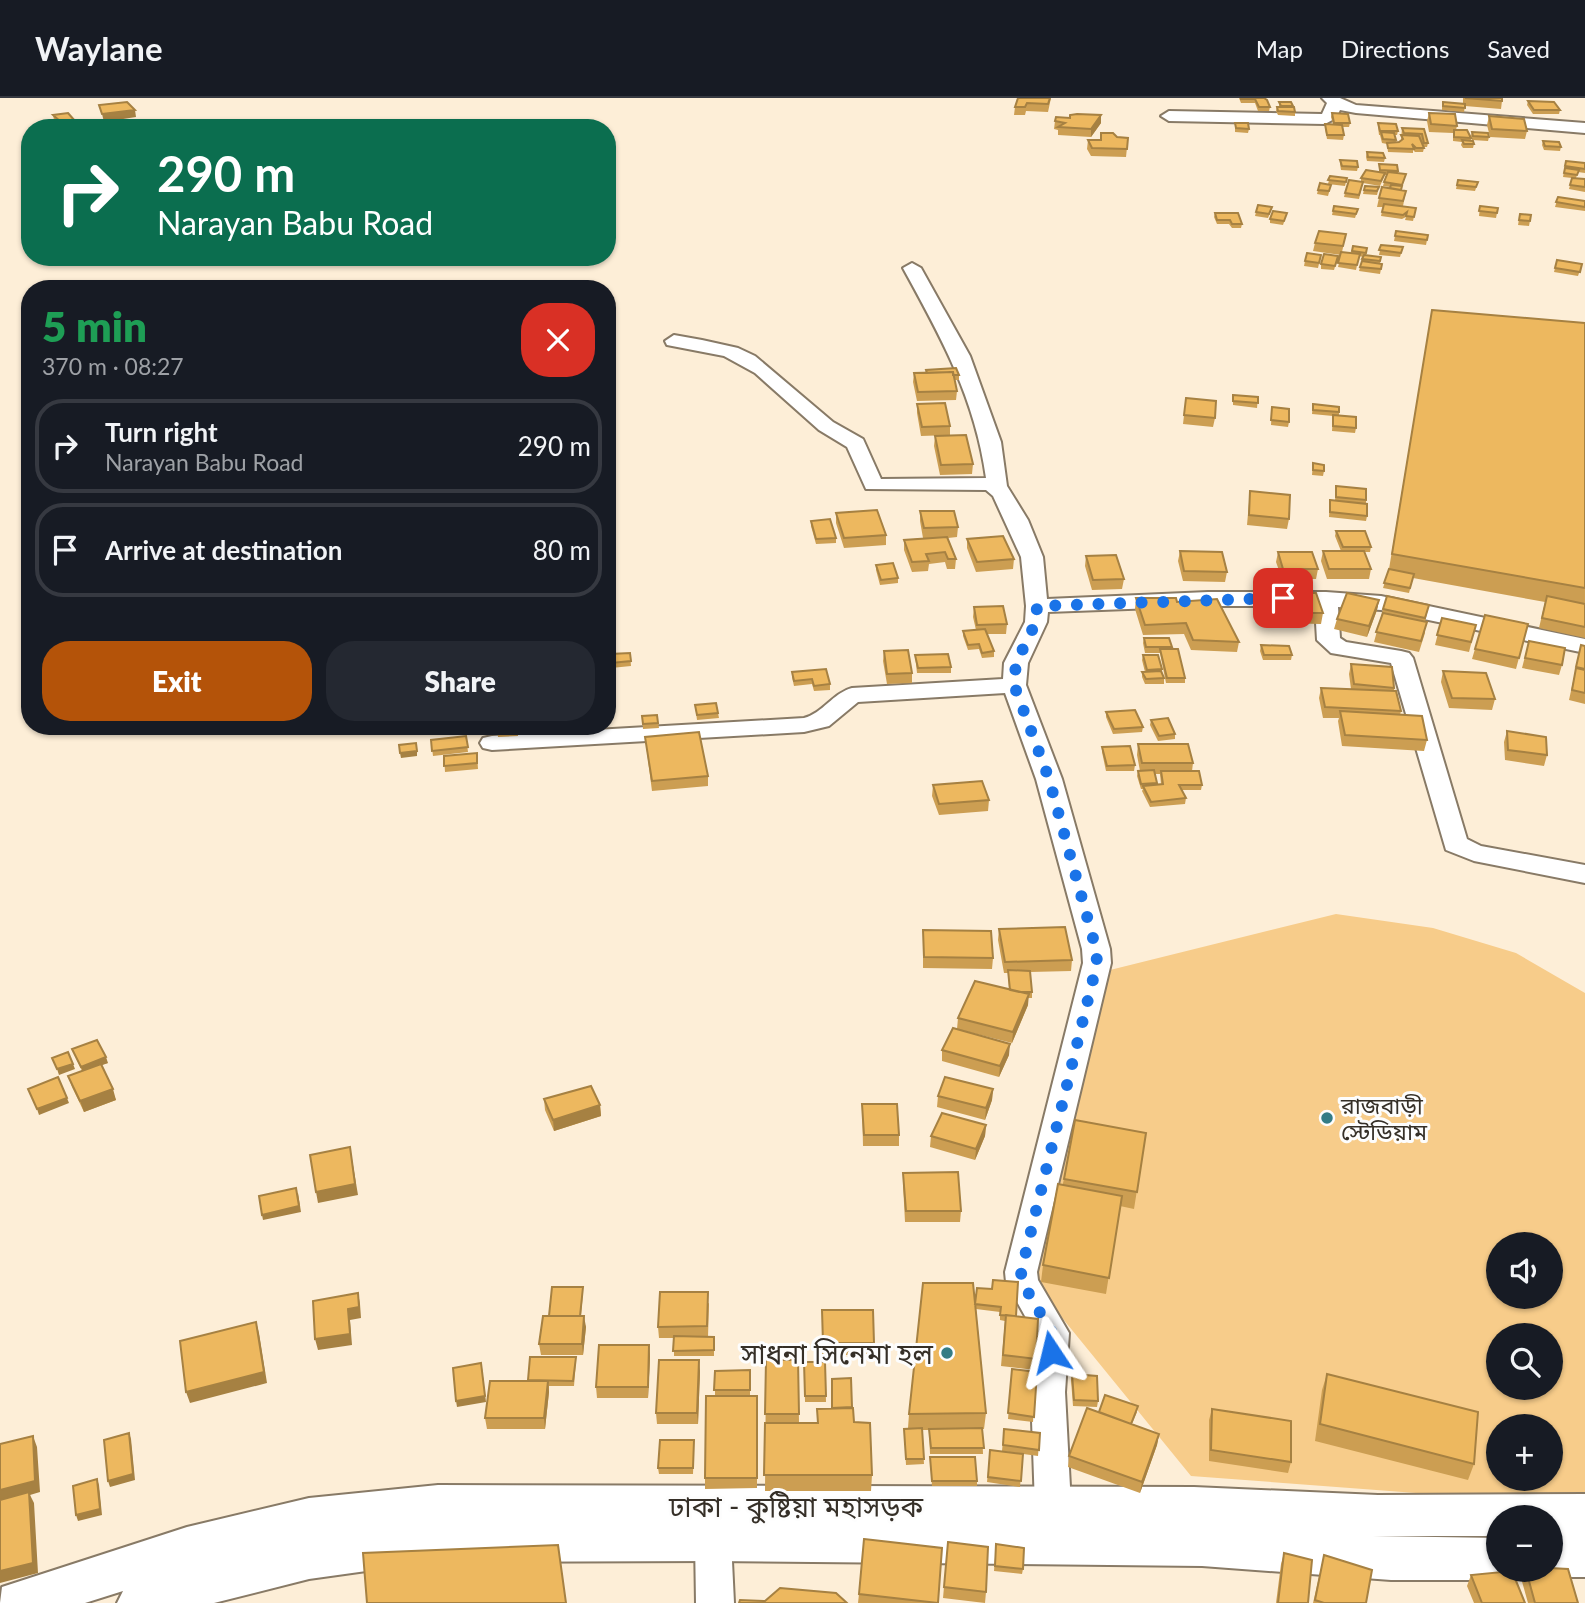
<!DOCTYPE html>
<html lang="en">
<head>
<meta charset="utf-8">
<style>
	body { margin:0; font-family:Lato,"Noto Sans Bengali",sans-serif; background:#242831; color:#f1f3f6; height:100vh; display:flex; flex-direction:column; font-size:26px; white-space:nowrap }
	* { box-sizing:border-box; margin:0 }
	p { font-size:23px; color:#9ea1a6 }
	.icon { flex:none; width:38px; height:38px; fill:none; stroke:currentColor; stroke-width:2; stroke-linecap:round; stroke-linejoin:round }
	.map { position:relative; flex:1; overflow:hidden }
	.drawer { position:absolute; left:21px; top:182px; width:595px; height:455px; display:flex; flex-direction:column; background:#171b24; border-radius:28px; box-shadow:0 2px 5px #0004 }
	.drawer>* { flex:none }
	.banner { position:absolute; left:21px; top:21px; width:595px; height:147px; border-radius:28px; box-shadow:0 2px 5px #0004; background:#0b6e4f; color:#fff; overflow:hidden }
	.controls { position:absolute; left:1486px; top:1134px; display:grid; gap:14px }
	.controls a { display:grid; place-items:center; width:77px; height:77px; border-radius:50%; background:#171b24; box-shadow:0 2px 5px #0004; font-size:35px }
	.pin { position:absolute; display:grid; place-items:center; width:60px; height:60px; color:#fff; margin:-30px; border-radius:14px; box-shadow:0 4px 10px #0006 }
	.me { position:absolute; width:77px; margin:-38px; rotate:350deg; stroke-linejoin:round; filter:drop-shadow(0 0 5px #0008) }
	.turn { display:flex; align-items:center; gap:24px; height:147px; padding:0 21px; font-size:32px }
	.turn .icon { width:91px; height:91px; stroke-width:2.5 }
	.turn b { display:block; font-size:49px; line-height:60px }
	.round { display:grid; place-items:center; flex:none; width:74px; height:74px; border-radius:28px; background:#242831 }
	.summary { display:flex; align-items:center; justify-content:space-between; height:119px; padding:0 21px }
	h1 { font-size:42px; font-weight:800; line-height:52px; color:#1e9e55 }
	.button { display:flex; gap:14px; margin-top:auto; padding:14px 21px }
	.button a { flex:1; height:80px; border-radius:28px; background:#b45309; color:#fff; font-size:28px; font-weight:800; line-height:80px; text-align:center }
	.button a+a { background:#242831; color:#f1f3f6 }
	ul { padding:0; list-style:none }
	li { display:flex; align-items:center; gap:21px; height:94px; margin:0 14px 10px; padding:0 7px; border:4px solid #363941; border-radius:28px }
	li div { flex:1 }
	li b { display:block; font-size:26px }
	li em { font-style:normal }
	header { display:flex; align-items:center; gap:42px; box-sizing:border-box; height:98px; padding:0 35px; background:#171b24; border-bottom:2px solid #363941 }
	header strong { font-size:33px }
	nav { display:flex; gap:38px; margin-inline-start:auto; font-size:24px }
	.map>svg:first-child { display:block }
</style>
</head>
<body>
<header>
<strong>Waylane</strong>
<nav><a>Map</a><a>Directions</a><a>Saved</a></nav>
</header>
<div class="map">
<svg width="1585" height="1505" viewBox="0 0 1585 1505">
	<rect width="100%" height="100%" fill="#fdeed7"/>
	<path fill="#f7cc8a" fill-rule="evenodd" d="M 1336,816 L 1433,830 L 1516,855 L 1585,895 L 1585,1402 L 1509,1402 L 1191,1378 L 1028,1178 L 1106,873 ZM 1498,1146 L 1550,1146 L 1550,1199 L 1498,1199 ZM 1498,1237 L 1550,1237 L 1550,1290 L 1498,1290 ZM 1498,1328 L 1550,1328 L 1550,1381 L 1498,1381 Z"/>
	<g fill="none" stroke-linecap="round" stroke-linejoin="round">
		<defs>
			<path id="minor" d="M 1322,0 L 1340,0 L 1356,7 L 1585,25 L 1585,35 L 1356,15 L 1340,12 L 1336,20 L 1325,26 L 1169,23 L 1161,18 L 1169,13 L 1322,16 L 1327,5 Z
				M 912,165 L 921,170 L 970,258 L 1001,344 L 1007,388 L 1028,422 L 1043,459 L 1047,501 L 1208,494 L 1326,494 L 1381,498 L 1585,541 L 1585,555 L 1381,512 L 1338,509 L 1340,540 L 1346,544 L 1401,553 L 1409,555 L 1413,560 L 1467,741 L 1481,748 L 1585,767 L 1585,785 L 1474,763 L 1446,752 L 1391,565 L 1331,555 L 1317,542 L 1315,508 L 1208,508 L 1048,514 L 1047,524 L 1028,565 L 1026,587 L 1062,681 L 1110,851 L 1111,865 L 1037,1174 L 1038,1182 L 1069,1235 L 1065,1294 L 1071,1408 L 1066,1419 L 1053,1424 L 1040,1419 L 1035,1408 L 1031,1294 L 1035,1236 L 1006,1184 L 1005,1174 L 1083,865 L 1082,851 L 1036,681 L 1005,595 L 858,604 L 829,628 L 804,634 L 492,652 L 483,650 L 480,645 L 483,640 L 492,638 L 804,620 C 823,615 833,595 852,590 L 1003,581 L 1004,565 L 1025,524 L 1026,508 L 1021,459 L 993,398 L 986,392 L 866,391 L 847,349 L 819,332 L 755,275 L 724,258 L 667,247 L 665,243 L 674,237 L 702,242 L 738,250 L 755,258 L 833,324 L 863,341 L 881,381 L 986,380 C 975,300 941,239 903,170 Z
				M 713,1425 L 726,1430 L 731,1442 L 734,1505 L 696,1505 L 695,1442 L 700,1430 Z"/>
			<path id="major" d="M 438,1387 L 1194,1389 L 1378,1397 L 1585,1396 L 1585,1479 L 1550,1479 L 1533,1473 L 1550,1472 L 1550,1419 L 1498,1419 L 1498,1438 L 1373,1438 L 1498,1440 L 1498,1472 L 1517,1472 L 1515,1476 L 1498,1482 L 1391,1482 L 1202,1468 L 713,1463 L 431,1464 L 309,1481 L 214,1505 L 117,1505 L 123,1493 L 85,1505 L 0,1505 L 2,1489 L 187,1429 L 309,1400 Z"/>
		</defs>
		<use href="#minor" stroke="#887a66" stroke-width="4"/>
		<use href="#major" stroke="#887a66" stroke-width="4"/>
		<use href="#minor" fill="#fff" fill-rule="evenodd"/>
		<use href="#major" fill="#fff" fill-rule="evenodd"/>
	</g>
	<path fill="#cc9e52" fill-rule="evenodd" d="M 1051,0 L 1048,14 L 1026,13 L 1025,17 L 1014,17 L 1015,9 Z
		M 1239,0 L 1264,0 L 1270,9 L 1269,13 L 1258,13 L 1255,5 L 1241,5 Z
		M 1463,0 L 1502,0 L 1502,3 L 1501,11 L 1465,8 L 1464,14 L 1442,12 L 1442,8 L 1463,6 Z
		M 1528,3 L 1560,12 L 1559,16 L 1533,16 L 1527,7 Z
		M 1279,4 L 1293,8 L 1295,14 L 1295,18 L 1278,17 L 1276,13 L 1277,9 L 1279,9 Z
		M 1332,15 L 1350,25 L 1349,29 L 1342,29 L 1344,37 L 1343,42 L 1327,41 L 1325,30 L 1325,26 L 1333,26 L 1331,19 Z
		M 1429,15 L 1457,28 L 1456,32 L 1471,40 L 1471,43 L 1474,46 L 1473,50 L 1463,50 L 1461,47 L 1462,44 L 1453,43 L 1453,35 L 1429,34 L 1427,23 Z
		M 53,17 L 75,27 L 62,28 L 54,22 Z
		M 1101,17 L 1101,25 L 1091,39 L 1058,37 L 1058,32 L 1054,31 L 1055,23 L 1070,20 Z
		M 1489,18 L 1527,33 L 1525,41 L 1490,39 L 1487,27 Z
		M 1235,25 L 1249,31 L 1248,35 L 1235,34 Z
		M 1378,25 L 1398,33 L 1397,37 L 1395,37 L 1396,45 L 1399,44 L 1401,42 L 1402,30 L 1424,31 L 1428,45 L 1427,49 L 1423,49 L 1420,40 L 1424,50 L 1423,54 L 1415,54 L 1413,52 L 1413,55 L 1388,54 L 1387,46 L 1382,45 L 1380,37 L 1379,37 L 1378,29 Z
		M 1472,34 L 1489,39 L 1488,43 L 1472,42 L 1471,38 Z
		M 1117,39 L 1128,40 L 1126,59 L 1091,58 L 1087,51 L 1088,42 L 1100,42 Z
		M 1543,43 L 1561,49 L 1560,53 L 1544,52 L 1542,47 Z
		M 1367,54 L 1385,60 L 1384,64 L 1367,63 L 1366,59 Z
		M 1340,62 L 1358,69 L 1357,73 L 1341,72 L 1340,66 Z
		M 1566,63 L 1585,65 L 1585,75 L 1578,74 L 1576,80 L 1585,81 L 1585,94 L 1569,91 L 1572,80 L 1563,79 Z
		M 1379,66 L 1398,73 L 1398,75 L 1406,76 L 1401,92 L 1406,93 L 1403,108 L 1416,110 L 1413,123 L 1405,122 L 1406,119 L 1402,121 L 1381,118 L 1383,109 L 1377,109 L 1379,100 L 1390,89 L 1383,88 L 1386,77 L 1385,77 L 1380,88 L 1363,85 L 1359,101 L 1344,99 L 1345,95 L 1361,84 L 1361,80 L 1379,74 Z
		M 1330,78 L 1346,84 L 1345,88 L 1328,86 Z
		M 1458,82 L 1478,84 L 1475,93 L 1456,91 Z
		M 1331,87 L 1328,98 L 1317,96 L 1318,92 Z
		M 1365,88 L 1378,93 L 1377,97 L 1363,96 Z
		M 1558,99 L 1585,103 L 1585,113 L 1555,109 Z
		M 1334,108 L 1358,111 L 1355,120 L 1332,117 Z
		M 1480,108 L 1498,110 L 1496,120 L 1479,118 Z
		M 1271,113 L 1268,120 L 1255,118 L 1256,114 Z
		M 1215,115 L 1242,126 L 1241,130 L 1232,130 L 1229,126 L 1217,126 L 1214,119 Z
		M 1287,115 L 1283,127 L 1270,125 L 1270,121 Z
		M 1520,116 L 1531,117 L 1529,128 L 1518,127 Z
		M 1396,133 L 1428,137 L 1426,147 L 1394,143 Z
		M 1315,145 L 1344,145 L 1342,154 L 1351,155 L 1353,148 L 1367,150 L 1366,157 L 1381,159 L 1380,165 L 1382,166 L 1380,176 L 1359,173 L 1363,159 L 1359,158 L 1356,172 L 1338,169 L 1341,157 L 1313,153 Z
		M 1381,147 L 1403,149 L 1400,159 L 1379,157 Z
		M 1321,157 L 1318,170 L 1304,168 L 1305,163 Z
		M 1337,162 L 1334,172 L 1321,171 L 1321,166 Z
		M 1582,166 L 1578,178 L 1554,174 L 1555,170 Z
		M 1432,212 L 1585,225 L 1585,540 L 1539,530 L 1545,504 L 1413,480 L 1409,495 L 1383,490 L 1389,471 Z
		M 926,272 L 959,277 L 959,282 L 954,282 L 957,293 L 956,302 L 917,303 L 913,284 L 914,275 L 926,275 Z
		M 1233,297 L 1258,299 L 1257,310 L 1233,307 Z
		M 1186,300 L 1215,320 L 1213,329 L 1183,326 Z
		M 917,306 L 950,328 L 950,337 L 921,338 L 917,315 Z
		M 1313,306 L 1339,314 L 1339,318 L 1356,330 L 1355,335 L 1332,333 L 1333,318 L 1312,316 Z
		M 1272,309 L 1289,324 L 1288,329 L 1271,327 Z
		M 935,338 L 973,366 L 972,376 L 940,377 L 934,348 Z
		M 1313,365 L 1324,373 L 1323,378 L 1312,377 Z
		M 1336,388 L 1366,402 L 1366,406 L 1367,418 L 1366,423 L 1329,419 L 1330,402 L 1335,403 Z
		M 1250,393 L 1289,421 L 1287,431 L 1247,427 Z
		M 920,413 L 958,429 L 957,439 L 948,440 L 956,461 L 955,471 L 947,471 L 945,464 L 929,466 L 928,473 L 912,474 L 904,452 L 904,442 L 923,440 L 920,423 Z
		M 836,415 L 886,437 L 886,447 L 844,450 L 836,425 Z
		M 811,423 L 836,440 L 836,445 L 816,446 L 811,428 Z
		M 1336,433 L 1371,449 L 1370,454 L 1364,454 L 1371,471 L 1369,481 L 1327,481 L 1321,463 L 1323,453 L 1341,453 L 1335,438 Z
		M 967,441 L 1014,461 L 1013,471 L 976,474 L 967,450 Z
		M 1180,453 L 1227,474 L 1225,484 L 1183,483 L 1178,463 Z
		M 1278,454 L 1318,471 L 1316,481 L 1301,481 L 1304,491 L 1303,495 L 1323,515 L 1321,526 L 1278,525 L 1272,505 L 1274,495 L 1283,495 L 1279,483 L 1280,478 L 1281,478 L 1276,464 Z
		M 1086,458 L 1124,481 L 1122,491 L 1092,492 L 1085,468 Z
		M 876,467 L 898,480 L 898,485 L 880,487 L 876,472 Z
		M 1136,500 L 1177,504 L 1239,544 L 1237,554 L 1191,552 L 1184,536 L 1143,537 L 1135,511 Z
		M 1379,502 L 1377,512 L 1367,539 L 1334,531 L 1337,521 Z
		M 1429,507 L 1425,524 L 1425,535 L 1419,554 L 1374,544 L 1383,511 Z
		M 974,509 L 1007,526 L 1006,536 L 987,536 L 994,553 L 994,559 L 982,560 L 979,551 L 968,552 L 963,538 L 963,533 L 976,532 L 973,519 Z
		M 1485,517 L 1528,526 L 1516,571 L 1472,561 Z
		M 1442,520 L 1476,527 L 1469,554 L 1435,547 Z
		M 1144,540 L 1172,549 L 1185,580 L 1185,585 L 1166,585 L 1160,555 L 1145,555 L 1143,545 Z
		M 1529,543 L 1562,567 L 1559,577 L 1522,570 Z
		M 1261,547 L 1292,557 L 1291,562 L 1263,562 L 1260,553 Z
		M 1581,547 L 1585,548 L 1585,606 L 1569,602 Z
		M 884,553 L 912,575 L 912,585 L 887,586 L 883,563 Z
		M 630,555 L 631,568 L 611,570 L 610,556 Z
		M 915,557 L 951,569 L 951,575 L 917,575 Z
		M 1143,557 L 1162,571 L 1162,574 L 1164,580 L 1164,586 L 1145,586 L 1142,579 L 1142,574 L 1145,574 L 1142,562 Z
		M 1351,566 L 1394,590 L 1394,593 L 1401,613 L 1400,617 L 1427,642 L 1424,653 L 1342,648 L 1338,623 L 1339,620 L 1323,620 L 1319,600 L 1321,590 L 1351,591 L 1349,576 Z
		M 1443,573 L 1495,601 L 1492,612 L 1449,610 L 1441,584 Z
		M 792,574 L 830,586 L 830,592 L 814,593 L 812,586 L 794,588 L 792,579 Z
		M 695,607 L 718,615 L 719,620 L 697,622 Z
		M 1106,614 L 1143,629 L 1142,634 L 1113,636 L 1106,619 Z
		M 657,617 L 659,630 L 643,631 L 642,618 Z
		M 1151,622 L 1175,636 L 1175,641 L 1158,643 L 1150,627 Z
		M 497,628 L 518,628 L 518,638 L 498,639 Z
		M 523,628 L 542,628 L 543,636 L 524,637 Z
		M 1507,633 L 1547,657 L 1544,668 L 1505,662 L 1504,644 Z
		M 466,638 L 468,654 L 433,658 L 431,642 Z
		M 645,639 L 708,678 L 708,688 L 652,693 Z
		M 1138,646 L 1193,665 L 1192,673 L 1202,687 L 1201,692 L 1182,692 L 1186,700 L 1185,706 L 1150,709 L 1142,693 L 1143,691 L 1141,691 L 1137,678 L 1138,673 L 1140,673 L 1137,657 ZM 1155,676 L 1160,676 L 1161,686 L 1157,687 Z
		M 1102,649 L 1135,667 L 1134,673 L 1106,673 L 1102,654 Z
		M 477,655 L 478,671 L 445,674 L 444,658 Z
		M 933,687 L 989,702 L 988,713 L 939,717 L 932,698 Z
		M 999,831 L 1072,862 L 1071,873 L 1030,874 L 1032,894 L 1032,900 L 1028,900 L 1028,907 L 1012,945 L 957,931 L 958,920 L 1009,891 L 1008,875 L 1004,875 L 998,842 Z
		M 923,832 L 993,860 L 992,871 L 923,870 Z
		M 72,951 L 108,965 L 101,967 L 116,1002 L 84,1014 L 72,989 L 68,978 L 82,973 Z
		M 942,952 L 1009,957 L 999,979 L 942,963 Z
		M 993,991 L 992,1002 L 985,1022 L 937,1009 L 938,998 Z
		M 544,1001 L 600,1007 L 601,1018 L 554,1033 L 545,1012 Z
		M 862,1006 L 899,1037 L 899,1048 L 863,1048 Z
		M 986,1027 L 985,1038 L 975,1062 L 930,1049 L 931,1038 Z
		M 1146,1035 L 1134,1111 L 1120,1108 L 1106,1196 L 1041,1184 L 1043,1167 L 1064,1081 Z
		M 903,1075 L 961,1113 L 960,1124 L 905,1124 L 903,1086 Z
		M 583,1189 L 583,1195 L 581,1218 L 586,1229 L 583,1257 L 541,1257 L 539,1246 L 549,1218 Z
		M 977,1190 L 1016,1218 L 1036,1261 L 1035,1272 L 1001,1268 L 1005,1223 L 1000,1222 L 1000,1214 L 976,1211 L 986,1315 L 984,1331 L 982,1331 L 983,1356 L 930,1356 L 929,1332 L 922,1332 L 924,1366 L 906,1367 L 904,1331 L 908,1330 L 909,1316 L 975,1206 Z
		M 709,1205 L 708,1239 L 714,1239 L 714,1258 L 674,1258 L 674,1240 L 659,1240 L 658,1229 Z
		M 822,1212 L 874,1245 L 874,1257 L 822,1257 Z
		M 649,1247 L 650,1258 L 648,1300 L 597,1300 L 596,1289 Z
		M 576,1259 L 576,1264 L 574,1288 L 549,1288 L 549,1294 L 545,1331 L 487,1331 L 485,1320 L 528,1283 Z
		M 766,1262 L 798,1262 L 799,1325 L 817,1325 L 852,1310 L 854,1324 L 872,1377 L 871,1393 L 765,1393 Z
		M 804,1264 L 825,1264 L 826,1304 L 805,1304 Z
		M 1012,1271 L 1037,1274 L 1033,1324 L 1008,1321 Z
		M 750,1272 L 750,1297 L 715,1297 L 715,1273 Z
		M 700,1273 L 698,1326 L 657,1326 L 656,1315 Z
		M 1072,1276 L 1098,1303 L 1097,1309 L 1073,1308 L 1071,1282 Z
		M 1327,1276 L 1474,1366 L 1468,1382 L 1315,1343 L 1322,1292 Z
		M 757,1298 L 757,1390 L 705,1391 L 705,1380 Z
		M 1212,1311 L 1291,1364 L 1288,1375 L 1209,1363 L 1209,1322 Z
		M 1099,1314 L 1137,1314 L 1132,1326 L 1159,1336 L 1157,1347 L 1140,1395 L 1068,1369 L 1069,1358 Z
		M 1004,1331 L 1040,1335 L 1038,1358 L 1002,1353 Z
		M 694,1348 L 693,1376 L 659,1376 L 658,1370 Z
		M 990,1352 L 1023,1356 L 1020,1389 L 987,1384 Z
		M 930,1359 L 977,1383 L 977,1388 L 932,1388 Z
		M 948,1444 L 986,1494 L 985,1505 L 943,1500 Z
		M 996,1446 L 1023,1471 L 1022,1476 L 994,1473 Z
		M 1284,1455 L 1308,1505 L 1276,1505 L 1281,1466 Z
		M 1324,1457 L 1366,1505 L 1313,1505 Z
		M 1524,1472 L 1550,1472 L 1578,1505 L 1528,1505 L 1521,1480 Z
		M 1471,1477 L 1525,1505 L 1474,1505 L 1467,1488 Z
		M 859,1496 L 938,1505 L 858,1505 Z"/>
	<path fill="#a68142" d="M 135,12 L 136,19 L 104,24 L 102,16 Z
		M 1101,17 L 1101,25 L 1091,39 L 1091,31 Z
		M 75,23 L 75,27 L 62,28 L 61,24 Z
		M 1379,502 L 1377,512 L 1367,539 L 1369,528 Z
		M 417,653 L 417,658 L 401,660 L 400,655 Z
		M 1029,896 L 1028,907 L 1012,945 L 1013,934 Z
		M 1010,946 L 1009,957 L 999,979 L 1000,968 Z
		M 106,959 L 108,965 L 83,974 L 81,969 Z
		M 73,966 L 75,971 L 59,977 L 57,971 Z
		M 113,991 L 116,1002 L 84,1014 L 80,1003 Z
		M 993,991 L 992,1002 L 985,1022 L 986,1010 Z
		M 67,1000 L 69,1005 L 39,1017 L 37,1011 Z
		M 600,1007 L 601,1018 L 554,1033 L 553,1022 Z
		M 986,1027 L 985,1038 L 975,1062 L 976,1051 Z
		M 350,1049 L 358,1097 L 318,1105 L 316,1094 Z
		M 298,1095 L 301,1114 L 263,1122 L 262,1117 Z
		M 358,1195 L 360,1206 L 361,1220 L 350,1222 L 352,1247 L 318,1252 L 315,1241 L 348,1211 Z
		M 584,1218 L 586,1229 L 583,1257 L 582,1246 Z
		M 256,1224 L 259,1235 L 267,1285 L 190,1305 L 186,1294 Z
		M 649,1247 L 650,1258 L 648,1300 L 648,1289 Z
		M 699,1262 L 700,1273 L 698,1326 L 697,1315 Z
		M 482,1270 L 486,1304 L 457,1309 L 456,1303 Z
		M 548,1283 L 549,1294 L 545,1331 L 544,1320 Z
		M 129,1335 L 131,1341 L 135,1382 L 110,1389 L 108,1383 Z
		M 1159,1336 L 1157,1347 L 1140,1395 L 1142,1384 Z
		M 33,1338 L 37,1349 L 40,1394 L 30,1397 L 34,1405 L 38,1475 L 0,1485 L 0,1392 Z
		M 97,1381 L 99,1387 L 102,1417 L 78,1423 L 76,1417 Z"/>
	<path fill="#edb85f" stroke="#a68142" stroke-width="2" d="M 1018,0 L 1050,0 L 1048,6 L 1027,5 L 1025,9 L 1015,9 Z
		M 1241,0 L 1264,0 L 1267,2 L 1270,9 L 1259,9 L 1255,1 L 1241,1 Z
		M 1465,0 L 1502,0 L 1502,3 Z
		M 1528,3 L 1554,4 L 1560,12 L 1534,12 Z
		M 127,4 L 135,12 L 102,16 L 99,7 Z
		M 1279,4 L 1291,4 L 1293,8 L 1281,8 Z
		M 1443,4 L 1465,6 L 1465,10 L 1443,8 Z
		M 1277,9 L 1294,9 L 1295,14 L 1278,13 Z
		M 68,15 L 75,23 L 61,24 L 53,17 Z
		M 1332,15 L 1348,16 L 1350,25 L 1334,25 Z
		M 1429,15 L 1455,16 L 1457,28 L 1431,26 Z
		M 1077,16 L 1101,17 L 1091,31 L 1058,29 L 1065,25 L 1055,23 L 1056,19 L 1070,20 L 1070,17 Z
		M 1489,18 L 1524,21 L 1527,33 L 1492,31 Z
		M 1235,25 L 1248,25 L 1249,31 L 1236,30 Z
		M 1378,25 L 1396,26 L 1398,33 L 1380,33 Z
		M 1325,26 L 1342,27 L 1344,37 L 1327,37 Z
		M 1402,30 L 1424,31 L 1428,45 L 1424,45 L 1422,36 L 1404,35 Z
		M 1454,32 L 1467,32 L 1471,40 L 1454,39 Z
		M 1381,34 L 1394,35 L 1396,42 L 1383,41 Z
		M 1472,34 L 1488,35 L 1489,39 L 1473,38 Z
		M 1101,35 L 1113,35 L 1117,39 L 1128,40 L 1127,51 L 1092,50 L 1088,42 L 1101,42 Z
		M 1401,37 L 1419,38 L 1424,50 L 1416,50 L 1412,46 L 1414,51 L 1388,50 L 1387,45 L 1399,44 L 1403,41 Z
		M 1462,42 L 1473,43 L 1474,46 L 1464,46 Z
		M 1543,43 L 1559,44 L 1561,49 L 1545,48 Z
		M 1367,54 L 1383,55 L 1385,60 L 1368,59 Z
		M 1340,62 L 1357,63 L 1358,69 L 1342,68 Z
		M 1566,63 L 1585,65 L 1585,71 L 1565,68 Z
		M 1379,66 L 1397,67 L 1398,73 L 1380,72 Z
		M 1565,70 L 1579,72 L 1577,77 L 1564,75 Z
		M 1366,72 L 1385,75 L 1381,83 L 1361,80 Z
		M 1388,74 L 1406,76 L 1402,87 L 1384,84 Z
		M 1330,78 L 1347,80 L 1346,84 L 1328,82 Z
		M 1572,80 L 1585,81 L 1585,89 L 1570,87 Z
		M 1349,82 L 1363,84 L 1359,97 L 1345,95 Z
		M 1458,82 L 1478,84 L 1476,89 L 1457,87 Z
		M 1320,85 L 1331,87 L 1329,93 L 1318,92 Z
		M 1391,87 L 1402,88 L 1401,92 L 1390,90 Z
		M 1365,88 L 1379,89 L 1377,93 L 1364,92 Z
		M 1382,89 L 1406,93 L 1403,103 L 1379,100 Z
		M 1558,99 L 1585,103 L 1585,109 L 1556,104 Z
		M 1384,106 L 1416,110 L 1414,119 L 1406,118 L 1407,114 L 1403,117 L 1382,114 Z
		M 1258,107 L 1272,109 L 1269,116 L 1256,114 Z
		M 1334,108 L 1358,111 L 1356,116 L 1333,113 Z
		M 1480,108 L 1498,110 L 1497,115 L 1479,113 Z
		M 1273,113 L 1287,115 L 1284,123 L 1270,121 Z
		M 1215,115 L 1238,115 L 1242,126 L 1232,126 L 1230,122 L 1217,122 Z
		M 1520,116 L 1531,117 L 1530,123 L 1519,122 Z
		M 1319,133 L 1346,136 L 1343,148 L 1315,145 Z
		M 1396,133 L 1428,137 L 1427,142 L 1395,138 Z
		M 1381,147 L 1403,149 L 1401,155 L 1379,152 Z
		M 1353,148 L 1367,150 L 1366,155 L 1352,153 Z
		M 1341,154 L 1360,156 L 1357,167 L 1338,165 Z
		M 1307,155 L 1321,157 L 1319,165 L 1305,163 Z
		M 1324,156 L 1338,158 L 1335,168 L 1321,166 Z
		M 1364,157 L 1381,159 L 1380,163 L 1362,161 Z
		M 1557,162 L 1582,166 L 1580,174 L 1555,170 Z
		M 1362,163 L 1382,166 L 1381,171 L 1360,169 Z
		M 1432,212 L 1585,225 L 1585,490 L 1392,456 Z
		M 956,270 L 959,277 L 953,277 L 953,274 L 927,275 L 926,272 Z
		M 953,274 L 957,293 L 918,294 L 914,275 Z
		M 1233,297 L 1258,299 L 1258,305 L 1233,303 Z
		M 1186,300 L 1216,303 L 1215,320 L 1184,317 Z
		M 945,305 L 950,328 L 922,329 L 917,306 Z
		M 1313,306 L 1339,309 L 1339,314 L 1313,312 Z
		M 1272,309 L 1289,311 L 1289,324 L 1271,322 Z
		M 1333,317 L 1356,319 L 1356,330 L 1333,328 Z
		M 966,337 L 973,366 L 941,367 L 935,338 Z
		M 1313,365 L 1324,367 L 1324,373 L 1313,372 Z
		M 1336,388 L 1366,391 L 1366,402 L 1336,399 Z
		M 1250,393 L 1290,397 L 1289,421 L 1249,417 Z
		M 1330,402 L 1367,406 L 1367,418 L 1330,414 Z
		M 877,412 L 886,437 L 844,440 L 836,415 Z
		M 920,413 L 954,413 L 958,429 L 924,430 Z
		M 830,421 L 836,440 L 816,441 L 811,423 Z
		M 1336,433 L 1365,433 L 1371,449 L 1343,449 Z
		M 1003,438 L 1014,461 L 977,464 L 967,441 Z
		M 947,439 L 956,461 L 948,461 L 945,454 L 926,456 L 929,463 L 912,464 L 904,442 Z
		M 1180,453 L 1222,454 L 1227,474 L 1184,473 Z
		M 1323,453 L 1364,453 L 1371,471 L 1329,471 Z
		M 1278,454 L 1312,454 L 1318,471 L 1283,471 Z
		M 1116,457 L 1124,481 L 1093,482 L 1086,458 Z
		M 893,465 L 898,480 L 881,482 L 876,467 Z
		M 1389,471 L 1414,476 L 1410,490 L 1384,485 Z
		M 1280,478 L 1300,478 L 1304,491 L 1284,491 Z
		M 1274,495 L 1316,495 L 1323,515 L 1280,515 Z
		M 1347,495 L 1379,502 L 1369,528 L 1337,521 Z
		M 1387,498 L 1429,507 L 1425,520 L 1383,511 Z
		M 1547,498 L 1585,506 L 1585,529 L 1542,520 Z
		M 1136,500 L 1176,500 L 1177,504 L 1217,501 L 1239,544 L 1193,542 L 1186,525 L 1145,527 Z
		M 1003,508 L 1007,526 L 977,527 L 974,509 Z
		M 1383,515 L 1427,524 L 1421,543 L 1376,534 Z
		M 1485,517 L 1528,526 L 1519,560 L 1475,551 Z
		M 1442,520 L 1476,527 L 1471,544 L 1437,537 Z
		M 985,531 L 994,553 L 982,555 L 979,546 L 968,547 L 963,533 Z
		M 1144,540 L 1169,540 L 1172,549 L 1146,549 Z
		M 1529,543 L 1565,550 L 1562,567 L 1525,560 Z
		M 1261,547 L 1289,548 L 1292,557 L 1264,557 Z
		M 1581,547 L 1585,548 L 1585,571 L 1576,569 Z
		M 1160,551 L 1178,551 L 1185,580 L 1167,580 Z
		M 908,552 L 912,575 L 887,576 L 884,553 Z
		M 630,555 L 631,563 L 611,565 L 610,556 Z
		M 948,556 L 951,569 L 918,570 L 915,557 Z
		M 1143,557 L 1158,557 L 1162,571 L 1147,572 Z
		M 1351,566 L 1392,569 L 1394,590 L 1354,586 Z
		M 1576,570 L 1585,572 L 1585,595 L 1572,592 Z
		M 826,571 L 830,586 L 814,588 L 812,581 L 794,583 L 792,574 Z
		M 1161,573 L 1164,580 L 1146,581 L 1142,574 Z
		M 1443,573 L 1486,575 L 1495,601 L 1452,600 Z
		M 1321,590 L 1396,593 L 1401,613 L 1325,609 Z
		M 716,605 L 718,615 L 697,617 L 695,607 Z
		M 1135,612 L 1143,629 L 1114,631 L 1106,614 Z
		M 1340,613 L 1422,618 L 1427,642 L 1345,637 Z
		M 657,617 L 658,625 L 643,626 L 642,618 Z
		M 1168,620 L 1175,636 L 1159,638 L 1151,622 Z
		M 497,628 L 517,628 L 518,632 L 497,634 Z
		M 523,628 L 542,628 L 542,631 L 524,632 Z
		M 1507,633 L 1546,639 L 1547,657 L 1508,652 Z
		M 699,634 L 708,678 L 652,683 L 645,639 Z
		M 466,638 L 468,649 L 432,653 L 431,642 Z
		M 416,645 L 417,653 L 400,655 L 399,647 Z
		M 1138,646 L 1188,646 L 1193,665 L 1142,665 Z
		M 1130,648 L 1135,667 L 1107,668 L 1102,649 Z
		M 477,655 L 477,665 L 444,668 L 444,658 Z
		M 1154,672 L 1157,685 L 1141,686 L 1138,673 Z
		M 1161,673 L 1199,673 L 1202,687 L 1179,687 L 1186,700 L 1151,704 L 1143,688 L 1163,686 Z
		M 982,683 L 989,702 L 939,706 L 933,687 Z
		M 1065,829 L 1072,862 L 1005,864 L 999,831 Z
		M 923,832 L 991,833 L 993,860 L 924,859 Z
		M 1008,872 L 1030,873 L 1032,894 L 1019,894 L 1010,892 Z
		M 975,883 L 1029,896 L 1013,934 L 958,920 Z
		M 953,930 L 1010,946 L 1000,968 L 942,952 Z
		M 97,942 L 106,959 L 81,969 L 72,951 Z
		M 68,954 L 73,966 L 57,971 L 52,960 Z
		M 101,966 L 113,991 L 80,1003 L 68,978 Z
		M 58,979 L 67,1000 L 37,1011 L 28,991 Z
		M 945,979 L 993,991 L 986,1010 L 938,998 Z
		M 591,988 L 600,1007 L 553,1022 L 544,1001 Z
		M 862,1006 L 897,1006 L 899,1037 L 864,1037 Z
		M 942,1015 L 986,1027 L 976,1051 L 931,1038 Z
		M 1075,1022 L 1146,1035 L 1137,1094 L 1064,1081 Z
		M 350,1049 L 355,1086 L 316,1094 L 310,1057 Z
		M 958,1074 L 961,1113 L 906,1113 L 903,1075 Z
		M 1058,1086 L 1122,1098 L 1109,1180 L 1043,1167 Z
		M 296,1090 L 299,1108 L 262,1117 L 259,1098 Z
		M 993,1182 L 1018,1184 L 1016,1218 L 1000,1217 L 1001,1209 L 975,1206 L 977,1190 L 992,1191 Z
		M 923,1185 L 973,1185 L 986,1315 L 909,1316 Z
		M 552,1189 L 583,1189 L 580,1218 L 549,1218 Z
		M 660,1194 L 708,1194 L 707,1228 L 658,1229 Z
		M 358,1195 L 359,1209 L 348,1211 L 350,1236 L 315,1241 L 313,1203 Z
		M 822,1212 L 873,1212 L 874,1245 L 823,1245 Z
		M 1006,1217 L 1038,1221 L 1036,1261 L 1003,1257 Z
		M 543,1218 L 584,1218 L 582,1246 L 539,1246 Z
		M 256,1224 L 264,1274 L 186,1294 L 180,1243 Z
		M 674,1238 L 714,1239 L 714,1252 L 673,1253 Z
		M 599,1247 L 649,1247 L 648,1289 L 596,1289 Z
		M 530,1259 L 576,1259 L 573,1283 L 528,1282 Z
		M 659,1262 L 699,1262 L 697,1315 L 656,1315 Z
		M 766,1262 L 798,1262 L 799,1316 L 765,1316 Z
		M 804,1264 L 825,1264 L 826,1298 L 805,1298 Z
		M 481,1265 L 485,1298 L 456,1303 L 453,1270 Z
		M 1012,1271 L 1037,1274 L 1034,1319 L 1008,1315 Z
		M 750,1272 L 750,1292 L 714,1292 L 715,1273 Z
		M 1072,1276 L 1097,1278 L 1098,1303 L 1074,1302 Z
		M 1327,1276 L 1478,1314 L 1474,1366 L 1320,1326 Z
		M 851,1280 L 852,1309 L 832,1310 L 832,1281 Z
		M 490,1283 L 548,1283 L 544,1320 L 485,1320 Z
		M 1105,1297 L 1138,1308 L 1131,1326 L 1099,1314 Z
		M 706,1298 L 757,1298 L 757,1380 L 705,1380 Z
		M 853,1310 L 854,1324 L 870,1325 L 872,1377 L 764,1377 L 765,1325 L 818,1325 L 817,1311 Z
		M 1087,1310 L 1159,1336 L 1142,1384 L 1069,1358 Z
		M 1212,1311 L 1291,1323 L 1291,1364 L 1211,1352 Z
		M 922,1330 L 924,1361 L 906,1361 L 904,1331 Z
		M 982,1330 L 984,1350 L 931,1350 L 929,1331 Z
		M 1004,1331 L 1040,1335 L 1039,1352 L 1003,1347 Z
		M 129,1335 L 133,1376 L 108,1383 L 104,1342 Z
		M 33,1338 L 35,1383 L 0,1392 L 0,1346 Z
		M 660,1342 L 694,1342 L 693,1370 L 658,1370 Z
		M 990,1352 L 1023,1356 L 1021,1383 L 988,1379 Z
		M 930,1359 L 975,1359 L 977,1383 L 932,1383 Z
		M 97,1381 L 100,1411 L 76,1417 L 73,1388 Z
		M 29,1394 L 33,1465 L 0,1473 L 0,1402 Z
		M 864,1441 L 942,1450 L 938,1505 L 859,1496 Z
		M 948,1444 L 988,1449 L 986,1494 L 944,1489 Z
		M 996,1446 L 1024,1450 L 1023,1471 L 995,1468 Z
		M 558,1447 L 566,1505 L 367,1505 L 363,1455 Z
		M 1284,1455 L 1312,1462 L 1308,1505 L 1278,1505 Z
		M 1324,1457 L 1372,1472 L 1366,1505 L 1324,1505 L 1315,1502 Z
		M 1550,1470 L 1568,1471 L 1578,1505 L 1535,1505 L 1526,1472 L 1550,1472 Z
		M 1512,1473 L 1525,1505 L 1482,1505 L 1471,1477 Z
		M 780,1490 L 836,1495 L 847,1505 L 739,1505 L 740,1502 L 765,1503 Z"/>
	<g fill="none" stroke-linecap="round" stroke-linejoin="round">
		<path stroke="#1a73e8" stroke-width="12" stroke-dasharray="0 21.6" d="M 1051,1254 L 1052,1235 L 1022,1184 L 1021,1174 L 1097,865 L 1096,851 L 1049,681 L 1014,587 L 1016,565 L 1036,524 L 1037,508 L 1283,500"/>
	</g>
	<g fill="#347c85" stroke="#fdfdfd" stroke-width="2.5">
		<circle cx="1327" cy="1020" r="7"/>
		<circle cx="947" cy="1255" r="7"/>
	</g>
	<g text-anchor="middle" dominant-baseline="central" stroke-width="6" stroke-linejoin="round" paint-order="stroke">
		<g font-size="23" fill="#352f27" stroke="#fdfdfd" text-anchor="start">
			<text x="1341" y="1007">রাজবাড়ী<tspan x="1341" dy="26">স্টেডিয়াম</tspan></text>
		</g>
		<g font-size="28" fill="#352f27" stroke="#fdfdfd" text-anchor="end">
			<text x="933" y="1255">সাধনা সিনেমা হল</text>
		</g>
		<g font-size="28" fill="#352f27" stroke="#fdfdfd">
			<text x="796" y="1408">ঢাকা - কুষ্টিয়া মহাসড়ক</text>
		</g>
	</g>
</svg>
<div class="controls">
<a><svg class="icon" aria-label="sound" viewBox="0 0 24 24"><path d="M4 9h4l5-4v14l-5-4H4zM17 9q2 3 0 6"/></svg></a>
<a><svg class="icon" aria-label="search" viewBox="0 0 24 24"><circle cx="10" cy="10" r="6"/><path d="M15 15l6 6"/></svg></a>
<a>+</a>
<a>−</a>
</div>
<div class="pin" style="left:1283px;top:500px;background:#d93025"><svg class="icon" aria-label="arrive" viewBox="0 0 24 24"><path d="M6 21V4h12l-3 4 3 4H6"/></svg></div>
<svg class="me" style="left:1051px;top:1254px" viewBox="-20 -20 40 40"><path d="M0-17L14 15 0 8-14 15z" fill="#1a73e8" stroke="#fff" stroke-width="4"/></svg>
<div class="banner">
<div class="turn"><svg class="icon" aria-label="right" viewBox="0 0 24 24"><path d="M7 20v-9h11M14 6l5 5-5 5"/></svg><div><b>290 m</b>Narayan Babu Road</div></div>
</div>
<section class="drawer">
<div class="summary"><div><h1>5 min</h1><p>370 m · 08:27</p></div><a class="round" style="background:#d93025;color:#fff"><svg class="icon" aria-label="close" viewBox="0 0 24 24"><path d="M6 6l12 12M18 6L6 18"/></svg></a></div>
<ul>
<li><svg class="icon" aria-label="right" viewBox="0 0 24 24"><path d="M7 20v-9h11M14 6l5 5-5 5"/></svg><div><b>Turn right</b><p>Narayan Babu Road</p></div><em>290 m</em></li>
<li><svg class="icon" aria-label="arrive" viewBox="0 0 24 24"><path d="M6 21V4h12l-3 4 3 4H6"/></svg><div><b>Arrive at destination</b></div><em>80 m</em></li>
</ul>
<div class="button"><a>Exit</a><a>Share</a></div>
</section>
</div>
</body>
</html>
